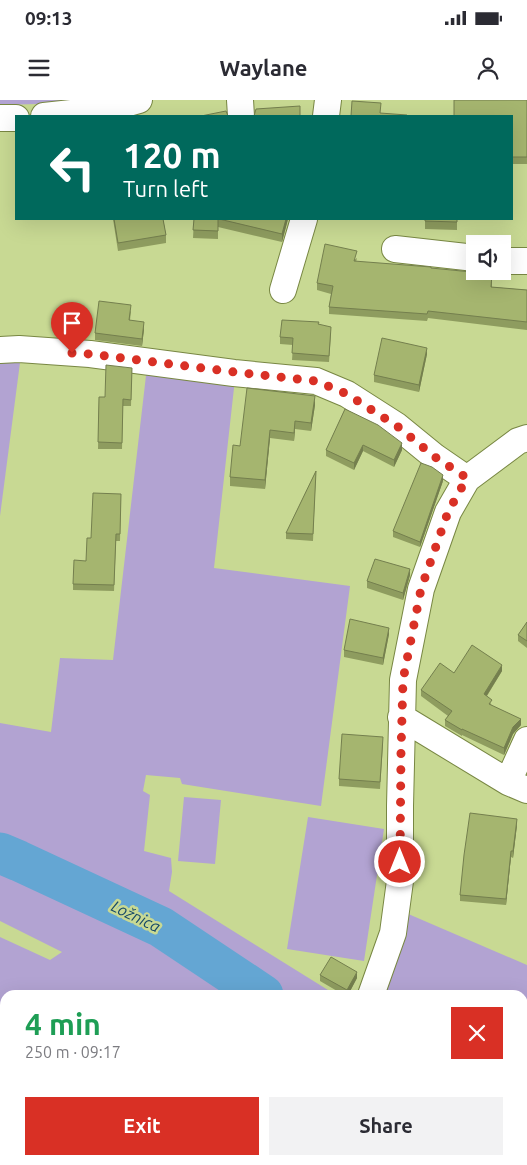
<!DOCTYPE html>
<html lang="en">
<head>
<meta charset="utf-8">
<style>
	body { margin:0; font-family:Ubuntu,sans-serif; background:#f2f2f3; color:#2b2b33; height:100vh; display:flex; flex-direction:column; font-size:19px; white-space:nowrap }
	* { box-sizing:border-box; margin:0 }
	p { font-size:16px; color:#7c7c81 }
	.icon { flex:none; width:28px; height:28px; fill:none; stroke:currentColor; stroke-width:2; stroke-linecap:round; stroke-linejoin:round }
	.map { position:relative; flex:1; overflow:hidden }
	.side { position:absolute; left:0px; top:890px; width:528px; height:175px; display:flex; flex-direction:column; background:#fff; border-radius:15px 15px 0 0; box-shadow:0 5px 20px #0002 }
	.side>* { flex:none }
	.hud { position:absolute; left:15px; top:15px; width:498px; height:105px; border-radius:0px; box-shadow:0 5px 20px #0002; background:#00695c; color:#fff; overflow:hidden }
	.buttons { position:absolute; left:466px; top:135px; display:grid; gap:10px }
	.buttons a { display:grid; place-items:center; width:45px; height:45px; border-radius:0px; background:#fff; box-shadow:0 5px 20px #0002; font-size:25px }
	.pin { position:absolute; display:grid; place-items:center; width:42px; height:42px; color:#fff; margin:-51px -21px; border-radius:50% 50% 50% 0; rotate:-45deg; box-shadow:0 0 5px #0007 }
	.pin .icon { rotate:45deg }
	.me { position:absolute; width:55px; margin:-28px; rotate:0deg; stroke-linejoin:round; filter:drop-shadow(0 0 4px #0008) }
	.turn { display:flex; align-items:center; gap:18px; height:105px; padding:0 25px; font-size:22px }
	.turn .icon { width:65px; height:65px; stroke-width:2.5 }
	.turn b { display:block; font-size:35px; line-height:42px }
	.round { display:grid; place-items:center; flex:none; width:52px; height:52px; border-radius:0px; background:#f2f2f3 }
	.head { display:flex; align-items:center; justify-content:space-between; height:85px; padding:0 25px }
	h1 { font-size:30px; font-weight:700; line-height:38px; color:#1e9e55 }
	.action { display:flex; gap:10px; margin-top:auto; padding:10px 25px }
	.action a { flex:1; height:58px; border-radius:0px; background:#d93025; color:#fff; font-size:20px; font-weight:700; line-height:58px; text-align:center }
	.action a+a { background:#f2f2f3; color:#2b2b33 }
	.status { display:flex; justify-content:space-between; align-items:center; height:35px; padding:0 25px; background:#fff; direction:ltr }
	.status svg { height:14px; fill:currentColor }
	header { display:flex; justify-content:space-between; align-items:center; height:65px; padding:0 25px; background:#fff; font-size:22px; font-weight:700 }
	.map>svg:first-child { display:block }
</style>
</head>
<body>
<div class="status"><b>09:13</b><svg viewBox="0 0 49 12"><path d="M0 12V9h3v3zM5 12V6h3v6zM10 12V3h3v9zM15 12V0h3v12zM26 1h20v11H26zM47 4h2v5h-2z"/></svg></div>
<header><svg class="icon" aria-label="menu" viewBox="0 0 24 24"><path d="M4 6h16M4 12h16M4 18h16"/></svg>Waylane<svg class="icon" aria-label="person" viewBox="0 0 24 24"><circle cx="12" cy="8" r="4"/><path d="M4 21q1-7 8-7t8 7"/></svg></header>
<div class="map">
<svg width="527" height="1065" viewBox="0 0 527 1065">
	<rect width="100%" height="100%" fill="#c8d993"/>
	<path fill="#b2a3d2" d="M 0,0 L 70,0 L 38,4 L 0,5 Z
		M 21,255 L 0,416 L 0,258 Z
		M 147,267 L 235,279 L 214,468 L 350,486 L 321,706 L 182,684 L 180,678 L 146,675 L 143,691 L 150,695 L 144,751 L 171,758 L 172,772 L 169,791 L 336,895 L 281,895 L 155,814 L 0,742 L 0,623 L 51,632 L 60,558 L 113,560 Z
		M 184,697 L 221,700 L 215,764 L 178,761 Z
		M 308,717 L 384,729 L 364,861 L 287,849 Z
		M 0,762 L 116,817 L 243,895 L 5,895 L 5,1004 L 0,1003 L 0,837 L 50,860 L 62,852 L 0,821 Z
		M 406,813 L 527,865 L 527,1006 L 522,1003 L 522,895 L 382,895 Z
		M 0,1016 L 5,1018 L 5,1060 L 137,1060 L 166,1065 L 204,1060 L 391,1060 L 399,1065 L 0,1065 Z
		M 522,1020 L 527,1024 L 527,1056 L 523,1053 Z
		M 412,1060 L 495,1060 L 503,1065 L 420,1065 Z"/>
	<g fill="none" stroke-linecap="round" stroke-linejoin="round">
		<path stroke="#64a6d3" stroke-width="41" d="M 0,753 L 19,761 L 161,827 L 263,895
			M 510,1060 L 518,1065"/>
		<defs>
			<path id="minor" d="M 240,0 L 241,16
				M 44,16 L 107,9 L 139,0
				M 326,16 L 328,0
				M 0,18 L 16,18
				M 395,149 L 475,158
				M 502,161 L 527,161
				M 283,190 L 304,119
				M 0,250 L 19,249 L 90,254 L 234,273 L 316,281 L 347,294 L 397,326 L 435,357 L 467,379
				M 401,617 L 508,682 L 527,690
				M 508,682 L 527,640
				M 371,895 L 393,833 L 400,781 L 400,706 L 403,580 L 421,489 L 448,412 L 467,379 L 518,341 L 527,338
				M 0,1011 L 5,1012
				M 522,1012 L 527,1015
				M 404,1060 L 411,1065"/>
		</defs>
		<use href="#minor" stroke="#788743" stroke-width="28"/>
		<use href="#minor" stroke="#fff" stroke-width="26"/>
	</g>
	<path fill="#8e9c5f" d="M 454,0 L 527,0 L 527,64 L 511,64 L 511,16 L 454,3 Z
		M 113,119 L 163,119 L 166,135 L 166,143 L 118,151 Z
		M 194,119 L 288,119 L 282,142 L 218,127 L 218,139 L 193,138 Z
		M 425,119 L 457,119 L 457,130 L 425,129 Z
		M 357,158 L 356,162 L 431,168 L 492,182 L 492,187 L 527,190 L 527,230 L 428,218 L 427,221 L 329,214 L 329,207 L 331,194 L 317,190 L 317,183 Z
		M 131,211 L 130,220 L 144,229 L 142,246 L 95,240 L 95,233 Z
		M 319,224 L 331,233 L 329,262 L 292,260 L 293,245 L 280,244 L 280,237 Z
		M 427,254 L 419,292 L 374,282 L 374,275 Z
		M 132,268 L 131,306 L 123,306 L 122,349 L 98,349 L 99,297 L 105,297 Z
		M 315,305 L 311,331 L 295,329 L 294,341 L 270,338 L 265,389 L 230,386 L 230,377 L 240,346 Z
		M 345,309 L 402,350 L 394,367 L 363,351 L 354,370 L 326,356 L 326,350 Z
		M 316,371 L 313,441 L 286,439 L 286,433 Z
		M 443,381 L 420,447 L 393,437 L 393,431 Z
		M 121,394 L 120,441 L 116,441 L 114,491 L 73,490 L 73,484 L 86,461 L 91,438 Z
		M 410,475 L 403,500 L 367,488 L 367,481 Z
		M 527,522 L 527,548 L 518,541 L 518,535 Z
		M 389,534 L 383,565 L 344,557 L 344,550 Z
		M 502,571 L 487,596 L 492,606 L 521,625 L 513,634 L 504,655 L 462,635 L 462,636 L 445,626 L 445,620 L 448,616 L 421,596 L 421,590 L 454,573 Z
		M 383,644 L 380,689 L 339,686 L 339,679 Z
		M 517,725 L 513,758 L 511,757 L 506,805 L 460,801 L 460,795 Z
		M 320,875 L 357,878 L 348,895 L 344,895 L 320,881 Z"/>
	<path fill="#747f4e" d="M 286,119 L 288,119 L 282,142 L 282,134 Z
		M 144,222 L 144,229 L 142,246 L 142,239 Z
		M 427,248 L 427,254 L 419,292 L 419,285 Z
		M 315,296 L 315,305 L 311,331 L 311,323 Z
		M 295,321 L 295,329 L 294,341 L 294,333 Z
		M 270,330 L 270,338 L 265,389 L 265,380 Z
		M 402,343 L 402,350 L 394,367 L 394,360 Z
		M 363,345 L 363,351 L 354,370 L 354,363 Z
		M 443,375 L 443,381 L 420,447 L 420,442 Z
		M 410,469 L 410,475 L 403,500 L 403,493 Z
		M 389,528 L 389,534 L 383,565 L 383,558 Z
		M 502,565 L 502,571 L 484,600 L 484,594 Z
		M 521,619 L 521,625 L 513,634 L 504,655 L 504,648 L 513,627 Z
		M 517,719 L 517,725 L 513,758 L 513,751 Z
		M 511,751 L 511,757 L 506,805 L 506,799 Z
		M 357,872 L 357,878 L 348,895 L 347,895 L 347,890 Z"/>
	<path fill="#a5b56f" stroke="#747f4e" d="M 454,0 L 527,0 L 527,57 L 511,57 L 511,16 L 454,16 Z
		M 352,1 L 381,3 L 380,13 L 407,15 L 407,16 L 351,16 Z
		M 300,6 L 300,16 L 254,16 L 256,9 Z
		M 226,11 L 228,16 L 201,16 Z
		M 114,119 L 163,119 L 166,135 L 118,143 Z
		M 194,119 L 218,119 L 218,131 L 193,130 Z
		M 219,119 L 286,119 L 282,134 Z
		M 425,119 L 457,119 L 457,122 L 425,121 Z
		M 325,144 L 357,151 L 354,161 L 431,167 L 431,168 L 492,174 L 491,187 L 527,190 L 527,222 L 428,211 L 427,214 L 329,207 L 333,186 L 317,183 Z
		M 99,201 L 131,205 L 129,220 L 144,222 L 142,239 L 95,233 Z
		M 282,220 L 319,222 L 318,224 L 331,227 L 329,256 L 292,253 L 293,238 L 280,237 Z
		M 382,238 L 427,248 L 419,285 L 374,275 Z
		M 106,265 L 132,268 L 131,300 L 123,299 L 122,343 L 98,342 L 99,297 L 105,297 Z
		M 247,288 L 315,296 L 311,323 L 295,321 L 294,333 L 270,330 L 265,380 L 230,377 L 233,345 L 240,346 Z
		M 345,309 L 378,325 L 402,343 L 394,360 L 363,345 L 354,363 L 326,350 Z
		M 421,363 L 432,367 L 443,375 L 420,442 L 393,431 Z
		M 316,371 L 313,434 L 286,433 Z
		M 93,393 L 121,394 L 120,434 L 116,434 L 114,485 L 73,484 L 74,460 L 86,461 L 87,438 L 91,438 Z
		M 375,459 L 410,469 L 403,493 L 367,481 Z
		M 350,519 L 389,528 L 383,558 L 344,550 Z
		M 527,522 L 527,541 L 518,535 Z
		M 472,545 L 502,565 L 484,594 L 492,600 L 489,604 L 521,619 L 513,627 L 504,648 L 462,629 L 462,630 L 445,620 L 452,611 L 421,590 L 440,563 L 454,573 Z
		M 342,634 L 383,637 L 380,682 L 339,679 Z
		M 470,713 L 517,719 L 513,751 L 511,751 L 506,799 L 460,795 L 464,755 Z
		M 331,857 L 357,872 L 347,890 L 320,875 Z"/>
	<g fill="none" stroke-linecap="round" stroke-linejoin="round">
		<path stroke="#d93025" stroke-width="9" stroke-dasharray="0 16.2" d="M 72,253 L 90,254 L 234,272 L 316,281 L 347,294 L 364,305 L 397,326 L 435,357 L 467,378 L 448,412 L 421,489 L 403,580 L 401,652 L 400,762"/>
	</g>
	<g text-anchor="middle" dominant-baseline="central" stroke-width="5" stroke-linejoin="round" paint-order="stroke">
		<g font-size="16" font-style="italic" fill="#164968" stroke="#c8d993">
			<text transform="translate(136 816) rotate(26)">Ložnica</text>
		</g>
	</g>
</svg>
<div class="buttons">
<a><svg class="icon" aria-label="sound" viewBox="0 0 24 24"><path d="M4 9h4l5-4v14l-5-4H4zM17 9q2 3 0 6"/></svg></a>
</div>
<div class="pin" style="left:72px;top:253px;background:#d93025"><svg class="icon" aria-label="arrive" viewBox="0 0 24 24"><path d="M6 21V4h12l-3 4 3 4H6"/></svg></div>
<svg class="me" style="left:400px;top:762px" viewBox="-20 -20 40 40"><circle r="17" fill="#d93025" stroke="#fff" stroke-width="3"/><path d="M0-11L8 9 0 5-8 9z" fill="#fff"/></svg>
<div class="hud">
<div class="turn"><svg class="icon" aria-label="left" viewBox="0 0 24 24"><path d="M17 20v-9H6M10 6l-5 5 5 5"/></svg><div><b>120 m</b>Turn left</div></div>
</div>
<section class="side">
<div class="head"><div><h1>4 min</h1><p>250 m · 09:17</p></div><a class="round" style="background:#d93025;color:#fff"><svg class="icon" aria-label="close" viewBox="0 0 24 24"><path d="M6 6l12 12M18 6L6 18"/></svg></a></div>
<div class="action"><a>Exit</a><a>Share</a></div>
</section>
</div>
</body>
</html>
